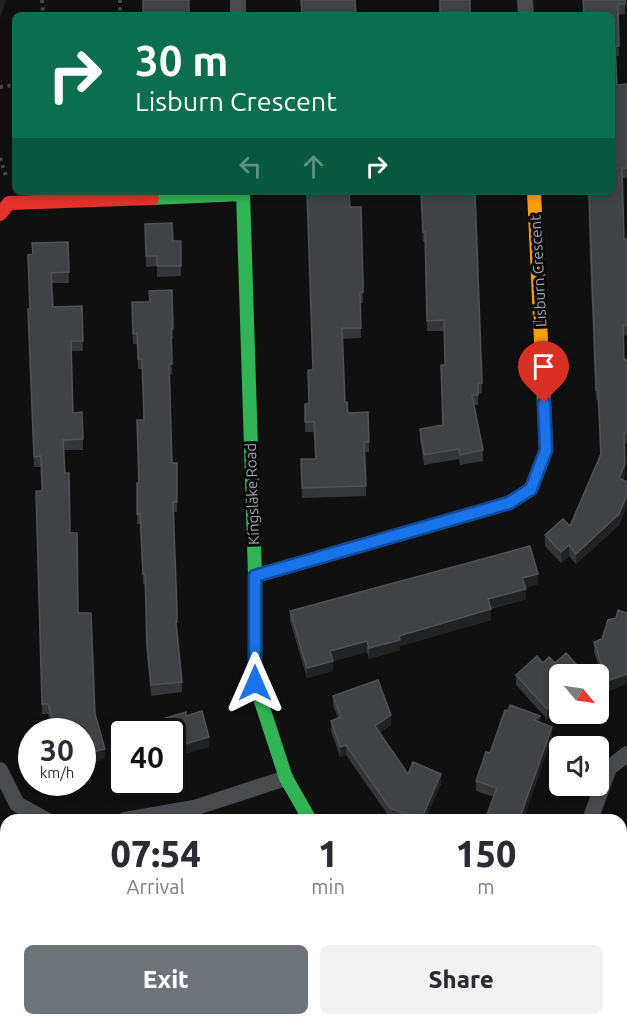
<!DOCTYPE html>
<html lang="en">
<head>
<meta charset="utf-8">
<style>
	body { margin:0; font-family:Ubuntu,sans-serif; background:#f2f2f3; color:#2b2b33; height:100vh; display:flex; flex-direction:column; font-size:22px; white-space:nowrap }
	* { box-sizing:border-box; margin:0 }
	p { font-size:20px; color:#7c7c81 }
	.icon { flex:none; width:33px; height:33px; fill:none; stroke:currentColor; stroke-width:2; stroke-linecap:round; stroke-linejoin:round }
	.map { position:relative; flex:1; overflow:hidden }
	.details { position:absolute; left:0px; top:814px; width:627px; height:212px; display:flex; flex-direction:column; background:#fff; border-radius:18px 18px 0 0; box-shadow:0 3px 9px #0003 }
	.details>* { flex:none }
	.guide { position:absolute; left:12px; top:12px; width:603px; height:183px; border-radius:9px; box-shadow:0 3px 9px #0003; background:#0b6e4f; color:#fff; overflow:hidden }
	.needle { width:39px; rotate:119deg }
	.fabs { position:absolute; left:549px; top:664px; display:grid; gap:12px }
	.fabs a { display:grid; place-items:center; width:60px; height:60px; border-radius:9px; background:#fff; box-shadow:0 3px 9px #0003; font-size:30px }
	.speed { position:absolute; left:18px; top:718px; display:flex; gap:12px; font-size:30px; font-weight:700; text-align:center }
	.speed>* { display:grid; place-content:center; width:78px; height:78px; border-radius:50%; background:#fff; box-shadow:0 3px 9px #0003; line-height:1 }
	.speed small { font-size:15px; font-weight:400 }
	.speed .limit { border:3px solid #111; border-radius:9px; background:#fff; color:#111 }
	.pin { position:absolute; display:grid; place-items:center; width:51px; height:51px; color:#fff; margin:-62px -26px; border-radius:50% 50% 50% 0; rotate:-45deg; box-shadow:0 0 6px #0007 }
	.pin .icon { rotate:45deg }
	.me { position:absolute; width:66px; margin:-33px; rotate:0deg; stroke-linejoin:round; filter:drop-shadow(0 0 4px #0008) }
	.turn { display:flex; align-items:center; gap:21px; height:126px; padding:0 24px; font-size:27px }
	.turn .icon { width:78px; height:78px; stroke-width:2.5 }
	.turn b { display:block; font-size:42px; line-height:51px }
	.lanes { display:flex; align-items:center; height:57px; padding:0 24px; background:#0003; justify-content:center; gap:30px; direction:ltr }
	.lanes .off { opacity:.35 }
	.eta { display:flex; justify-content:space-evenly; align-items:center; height:102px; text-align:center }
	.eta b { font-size:36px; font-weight:800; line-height:42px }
	.action { display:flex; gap:12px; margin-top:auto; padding:12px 24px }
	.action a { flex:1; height:69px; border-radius:9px; background:#6e7279; color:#fff; font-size:24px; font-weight:800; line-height:69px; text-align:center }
	.action a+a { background:#f2f2f3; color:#2b2b33 }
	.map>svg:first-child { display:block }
</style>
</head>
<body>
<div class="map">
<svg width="627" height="1025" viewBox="0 0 627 1025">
	<rect width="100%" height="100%" fill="#101010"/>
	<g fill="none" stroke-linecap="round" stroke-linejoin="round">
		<path stroke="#46474a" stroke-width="4" stroke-dasharray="3 4.5" stroke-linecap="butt" d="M 42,0 L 43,15
			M 120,0 L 120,15
			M 0,87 L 15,85
			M 0,158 L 6,176"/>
		<path stroke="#4a4b4f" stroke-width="16" d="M 238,0 L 238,15
			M 525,0 L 526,15
			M 0,770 L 17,804 L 46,820
			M 125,820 L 194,808 L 286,778
			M 590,820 L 609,768 L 627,754
			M 608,1020 L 621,1025"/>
		<path stroke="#30b455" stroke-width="14" d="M 243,192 L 255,576 L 255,683 L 286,778 L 310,820
			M 152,198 L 243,194
			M 255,576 L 509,503 L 531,489 L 546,450 L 542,362"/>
		<path stroke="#ff9f0a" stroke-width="14" d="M 534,192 L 542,362"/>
		<path stroke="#e5322d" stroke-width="14" d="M 0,214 L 9,203 L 152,198"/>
	</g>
	<path fill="#353639" d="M 583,0 L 625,0 L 625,14 L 618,15 L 619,56 L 616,56 L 617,85 L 627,84 L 627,178 L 622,178 L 624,239 L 627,239 L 627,335 L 623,336 L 624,360 L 627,359 L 627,443 L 625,443 L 625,474 L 623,480 L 627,482 L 627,505 L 619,525 L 576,564 L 569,556 L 561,563 L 545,546 L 545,535 L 570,526 L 600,455 L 598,400 L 596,400 L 590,262 Z
		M 421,192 L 482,383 L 482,393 L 478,394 L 478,405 L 474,405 L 483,450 L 483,461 L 460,465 L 459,459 L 424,465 L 420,439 L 420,429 L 443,425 L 445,365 L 444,331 L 427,331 L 425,242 L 423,242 L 422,224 Z
		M 350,207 L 363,293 L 363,303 L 360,303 L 361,338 L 343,339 L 345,402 L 348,413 L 369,442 L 369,452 L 365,452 L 366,496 L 302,498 L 301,459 L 315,459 L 314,432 L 305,432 L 305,414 L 309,403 L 313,370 Z
		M 145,224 L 173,241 L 181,241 L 181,276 L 157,277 L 157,266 L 146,267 Z
		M 68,242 L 69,283 L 51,283 L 53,307 L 82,306 L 83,351 L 71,351 L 73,413 L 82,412 L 83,450 L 64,450 L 65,473 L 78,613 L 95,714 L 105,759 L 82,732 L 53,732 L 48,714 L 42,714 L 36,501 L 42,491 L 41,467 L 34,467 L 28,319 L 29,309 L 32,254 Z
		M 172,290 L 173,339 L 171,339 L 172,374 L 170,375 L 172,463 L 177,463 L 177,512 L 173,512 L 177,609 L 177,632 L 182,682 L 182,692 L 151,696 L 147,656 L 145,584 L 143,584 L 140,524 L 137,524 L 137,483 L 139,483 L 144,420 L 142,369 L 138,369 L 137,344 L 133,344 L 132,312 L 149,302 Z
		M 538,584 L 525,588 L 526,599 L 491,609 L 491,620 L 400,646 L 400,650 L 369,659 L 367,652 L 333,661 L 333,671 L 307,678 L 290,621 L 290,611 Z
		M 616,618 L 607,692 L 594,652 L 594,642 L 602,639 Z
		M 543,663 L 560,675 L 560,708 L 547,719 L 516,685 L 516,675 Z
		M 333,696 L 391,725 L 379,733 L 408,774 L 441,784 L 425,820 L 396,820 L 390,818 L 346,755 L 340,757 L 331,731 L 331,721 L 338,718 L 333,706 Z
		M 540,722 L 552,737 L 523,820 L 485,820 L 494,797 L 476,791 L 476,781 L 490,753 Z
		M 0,857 L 6,859 L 6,926 L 0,925 Z
		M 621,902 L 627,904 L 627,959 L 621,957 Z
		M 336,1020 L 420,1020 L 420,1022 L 430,1025 L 342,1025 Z"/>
	<path fill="#212223" d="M 0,0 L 6,0 L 0,18 Z
		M 625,464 L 625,474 L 619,488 L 619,478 Z
		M 627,495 L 627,505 L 619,525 L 576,564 L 576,554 Z
		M 569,545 L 569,556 L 561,563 L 561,552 Z
		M 538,574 L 538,584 L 522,589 L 522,578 Z
		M 526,589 L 526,599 L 488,609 L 488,599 Z
		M 491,609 L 491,620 L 400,646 L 400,650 L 369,659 L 369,648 L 399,636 Z
		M 367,641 L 367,652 L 330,662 L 330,651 Z
		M 333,661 L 333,671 L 307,678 L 307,668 Z
		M 627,674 L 627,684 L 607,692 L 607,681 Z
		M 560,698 L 560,708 L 547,719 L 547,709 Z
		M 391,715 L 391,725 L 375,736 L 375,726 Z
		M 540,716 L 540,726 L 534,720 Z
		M 552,727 L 552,737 L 523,820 L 519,820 Z
		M 209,737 L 209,747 L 172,758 L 172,748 Z
		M 346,745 L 346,755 L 340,757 L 340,747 Z
		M 105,749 L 105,759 L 82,765 L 82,755 Z
		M 441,774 L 441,784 L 425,820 L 421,820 Z"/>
	<path fill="#414246" stroke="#505257" stroke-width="1.5" d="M 143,0 L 189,0 L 189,15 L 143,15 Z
		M 301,0 L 355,0 L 356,15 L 302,15 Z
		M 440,0 L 470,0 L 470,15 L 440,15 Z
		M 583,0 L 625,0 L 625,4 L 618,4 L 619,46 L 615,46 L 617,85 L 627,84 L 627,168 L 622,168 L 624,239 L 627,239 L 627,325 L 623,325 L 624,360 L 627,359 L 627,433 L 624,433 L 625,464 L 619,478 L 627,482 L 627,495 L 619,514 L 576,554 L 569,545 L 561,552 L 545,535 L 563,519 L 570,526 L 601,454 L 598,390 L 596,390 L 589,192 L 612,192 L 612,15 L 584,15 Z
		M 307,192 L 349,192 L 350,207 L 361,207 L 363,283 L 363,292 L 360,293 L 361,328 L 342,328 L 345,402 L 347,402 L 348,413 L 368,412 L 369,442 L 364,442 L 366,486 L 302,488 L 301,459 L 316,459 L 314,422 L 305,422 L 305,404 L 309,403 L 308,370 L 313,370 Z
		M 421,192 L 475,192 L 482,383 L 478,383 L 478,395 L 472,395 L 483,450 L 460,455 L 459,449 L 424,455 L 420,429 L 443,425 L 441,365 L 445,365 L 444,320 L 427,321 L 425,232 L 423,232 Z
		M 172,223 L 173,241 L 181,241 L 181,266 L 157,266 L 157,256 L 146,256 L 145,224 Z
		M 68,242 L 69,272 L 51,273 L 53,307 L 82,306 L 83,341 L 71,341 L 73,413 L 82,412 L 83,439 L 63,440 L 65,473 L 69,473 L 70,533 L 77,533 L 78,613 L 91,613 L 95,714 L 105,749 L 82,755 L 82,732 L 56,732 L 48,704 L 42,704 L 36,491 L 42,491 L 41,456 L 34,457 L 28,309 L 30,309 L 28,255 L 33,254 L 32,243 Z
		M 172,290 L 173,329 L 171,329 L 172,364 L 169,364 L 172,463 L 177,463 L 177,502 L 173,502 L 177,609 L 177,622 L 176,622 L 182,682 L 151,685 L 147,646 L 145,574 L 143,574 L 140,513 L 137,514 L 137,483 L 139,483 L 137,420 L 144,420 L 142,359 L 138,359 L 137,333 L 133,334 L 132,302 L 150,302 L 149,291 Z
		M 530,546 L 538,574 L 522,578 L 526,589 L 488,599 L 491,609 L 399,636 L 400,640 L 369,648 L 367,641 L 330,651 L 333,661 L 307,668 L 290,611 Z
		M 618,610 L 627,613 L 627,674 L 607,681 L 594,642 L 602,639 L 608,620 L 616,618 Z
		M 566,653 L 586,675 L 560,675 L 560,698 L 547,709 L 516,675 L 537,656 L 543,663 L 549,657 L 555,663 Z
		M 378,680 L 391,715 L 375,726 L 408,774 L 413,762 L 441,774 L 421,820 L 390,808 L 346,745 L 340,747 L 331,721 L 341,717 L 333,696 Z
		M 510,705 L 540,716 L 534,720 L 552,727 L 519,820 L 485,820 L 497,788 L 476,781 L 486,752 L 490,753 L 505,710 L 508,711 Z
		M 202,711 L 209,737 L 172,748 L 172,732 L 133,732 L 132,728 L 186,712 L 186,716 Z
		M 0,857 L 6,859 L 6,916 L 0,914 Z
		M 621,902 L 627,904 L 627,949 L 621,947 Z
		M 348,1020 L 419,1020 L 419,1021 L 430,1025 L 354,1025 Z"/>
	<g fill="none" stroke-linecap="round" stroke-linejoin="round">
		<defs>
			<path id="route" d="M 255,683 L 255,576 L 509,503 L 531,489 L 546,450 L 544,403"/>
		</defs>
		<use href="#route" stroke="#114b97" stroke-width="15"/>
		<use href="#route" stroke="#1a73e8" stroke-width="10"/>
	</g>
	<g text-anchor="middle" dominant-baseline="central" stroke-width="6" stroke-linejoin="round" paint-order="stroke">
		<g font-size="15" fill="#a1a6b1" stroke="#0a0a0b">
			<text transform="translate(538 271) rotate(-93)">Lisburn Crescent</text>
			<text transform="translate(252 494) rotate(-92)">Kingslake Road</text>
		</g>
	</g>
</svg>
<div class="fabs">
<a><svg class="needle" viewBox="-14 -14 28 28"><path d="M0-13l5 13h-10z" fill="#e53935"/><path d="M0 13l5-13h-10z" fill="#7c7c81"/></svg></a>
<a><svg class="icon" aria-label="sound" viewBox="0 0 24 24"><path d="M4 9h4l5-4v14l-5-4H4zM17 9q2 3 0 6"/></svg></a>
</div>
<div class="speed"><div>30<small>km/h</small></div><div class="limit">40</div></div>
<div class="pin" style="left:544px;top:403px;background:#d93025"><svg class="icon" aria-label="arrive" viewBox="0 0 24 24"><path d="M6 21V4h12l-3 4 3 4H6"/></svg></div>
<svg class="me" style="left:255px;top:683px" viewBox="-20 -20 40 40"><path d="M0-17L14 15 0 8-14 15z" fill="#1a73e8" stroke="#fff" stroke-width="4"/></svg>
<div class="guide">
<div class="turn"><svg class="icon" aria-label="right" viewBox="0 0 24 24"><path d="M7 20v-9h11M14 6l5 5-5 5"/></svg><div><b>30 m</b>Lisburn Crescent</div></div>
<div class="lanes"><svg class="icon off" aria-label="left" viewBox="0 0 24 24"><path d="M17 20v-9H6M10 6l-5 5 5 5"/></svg><svg class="icon off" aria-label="ahead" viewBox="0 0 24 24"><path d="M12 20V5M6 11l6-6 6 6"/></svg><svg class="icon" aria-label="right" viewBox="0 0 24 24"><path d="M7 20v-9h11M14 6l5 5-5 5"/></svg></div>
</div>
<section class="details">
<div class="eta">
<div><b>07:54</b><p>Arrival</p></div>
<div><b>1</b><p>min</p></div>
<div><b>150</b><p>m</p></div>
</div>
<div class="action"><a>Exit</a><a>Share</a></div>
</section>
</div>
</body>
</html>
